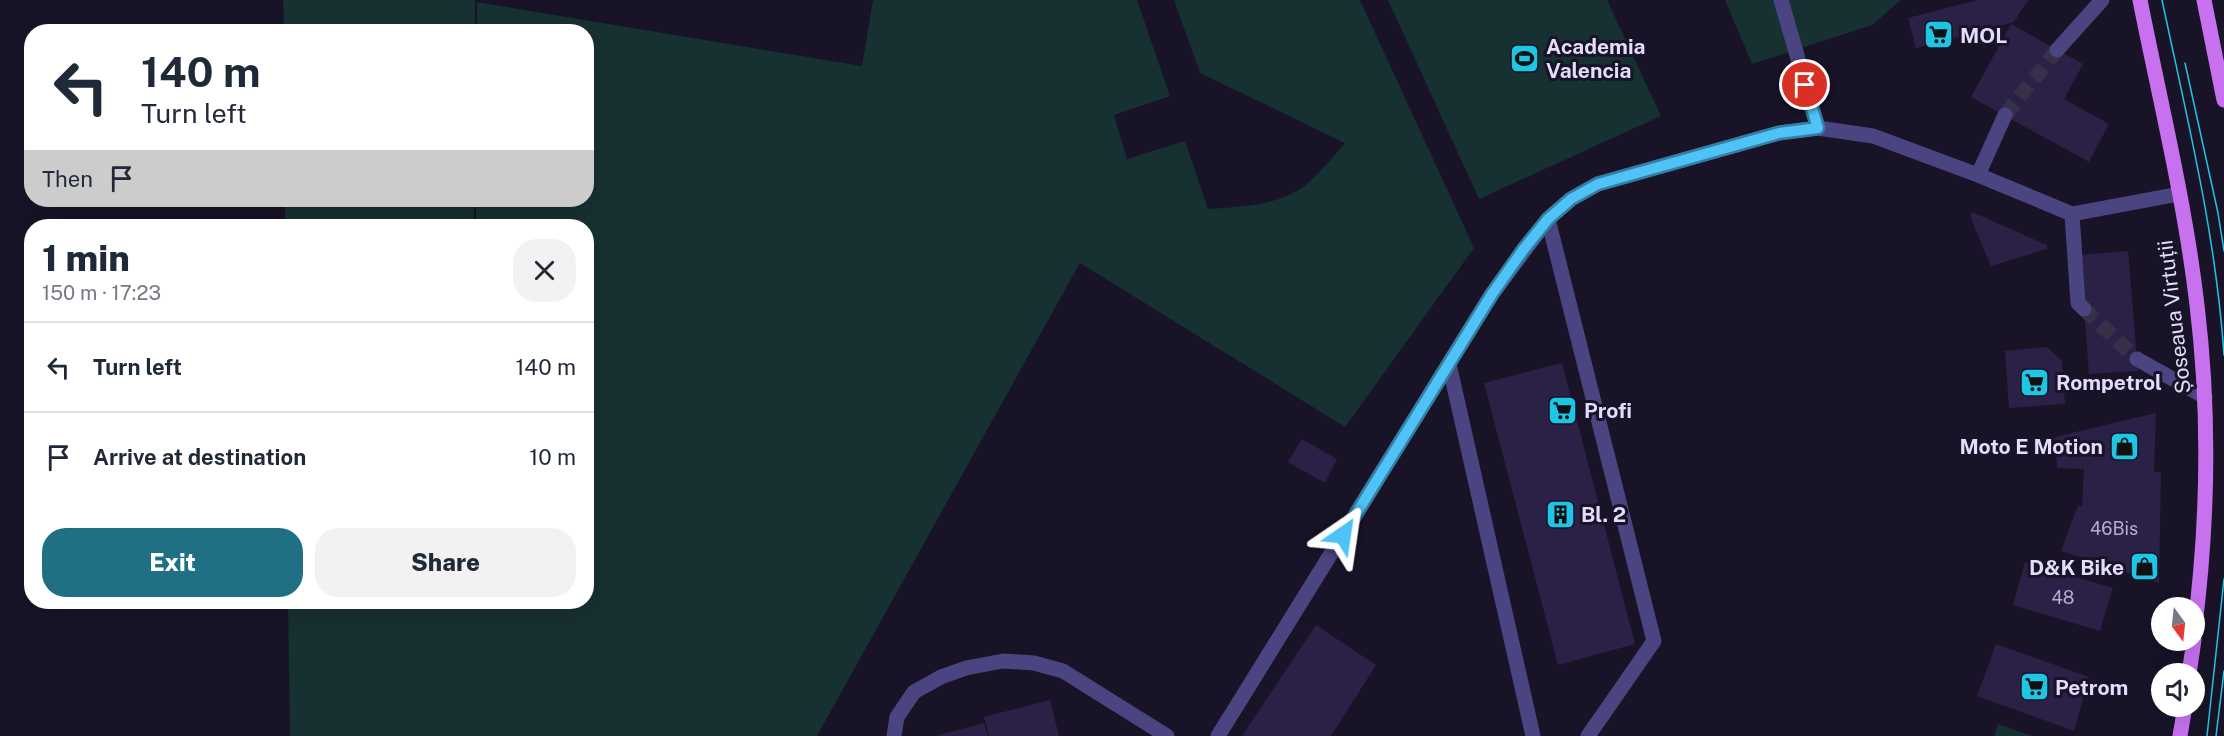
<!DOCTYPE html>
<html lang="en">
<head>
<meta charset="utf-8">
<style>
	body { margin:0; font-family:"Public Sans",sans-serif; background:#f2f2f3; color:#1f2937; height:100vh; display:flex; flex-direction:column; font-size:22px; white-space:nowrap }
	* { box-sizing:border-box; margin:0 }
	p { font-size:20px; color:#747a83 }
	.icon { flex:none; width:33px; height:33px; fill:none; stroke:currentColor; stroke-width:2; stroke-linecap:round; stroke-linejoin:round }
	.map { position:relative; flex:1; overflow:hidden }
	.panel { position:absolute; left:24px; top:219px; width:570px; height:390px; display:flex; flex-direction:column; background:#fff; border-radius:24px; box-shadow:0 6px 24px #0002 }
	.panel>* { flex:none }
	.hud { position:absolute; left:24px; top:24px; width:570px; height:183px; border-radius:24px; box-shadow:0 6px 24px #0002; background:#fff; color:#1f2937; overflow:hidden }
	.needle { width:39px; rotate:165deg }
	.tools { position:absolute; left:2151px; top:597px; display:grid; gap:12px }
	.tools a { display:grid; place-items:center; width:54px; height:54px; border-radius:50%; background:#fff; box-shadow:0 6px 24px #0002; font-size:30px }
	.pin { position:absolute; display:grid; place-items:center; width:51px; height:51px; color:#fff; margin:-26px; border:3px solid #fff; border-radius:50%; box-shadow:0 2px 6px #0007 }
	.me { position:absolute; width:66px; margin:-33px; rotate:32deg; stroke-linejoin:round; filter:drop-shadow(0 0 4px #0008) }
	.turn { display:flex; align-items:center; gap:21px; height:126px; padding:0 18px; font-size:27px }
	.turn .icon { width:78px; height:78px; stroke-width:2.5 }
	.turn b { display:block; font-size:42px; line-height:51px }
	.then { display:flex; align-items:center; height:57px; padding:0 18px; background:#0003; gap:12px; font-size:22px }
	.round { display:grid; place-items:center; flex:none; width:63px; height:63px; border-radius:24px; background:#f2f2f3 }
	.summary { display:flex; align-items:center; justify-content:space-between; height:102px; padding:0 18px }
	h1 { font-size:36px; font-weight:800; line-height:45px }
	.cta { display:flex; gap:12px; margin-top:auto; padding:12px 18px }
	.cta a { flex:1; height:69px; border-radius:24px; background:#1f6f85; color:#fff; font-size:24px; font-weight:800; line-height:69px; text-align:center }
	.cta a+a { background:#f2f2f3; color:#1f2937 }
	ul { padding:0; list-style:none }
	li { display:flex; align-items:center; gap:18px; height:90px; padding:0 18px; border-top:2px solid #e0e1e3 }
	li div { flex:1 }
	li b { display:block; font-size:22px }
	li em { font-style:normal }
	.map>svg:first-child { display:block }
</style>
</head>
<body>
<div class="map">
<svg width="2224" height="736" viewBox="0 0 2224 736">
	<rect width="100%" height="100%" fill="#181327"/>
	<path fill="#173031" d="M 283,0 L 475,0 L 475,31 L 284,31 Z
		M 873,0 L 1137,0 L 1170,96 L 1114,115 L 1127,159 L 1185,141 L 1208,209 C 1237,207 1269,206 1295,192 C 1312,183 1332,158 1345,143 L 1200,73 L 1174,0 L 1360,0 L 1474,248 L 1345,427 L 1080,263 L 817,736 L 290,736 L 288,602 L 586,602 L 586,226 L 476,226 L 476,200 L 586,200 L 586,32 L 477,31 L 477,2 L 862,66 Z
		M 1388,0 L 1607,0 L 1661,116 L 1479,199 Z
		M 1725,0 L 1901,0 L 1872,25 L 1752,64 Z
		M 285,200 L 474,200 L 474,226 L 285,226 Z
		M 1998,724 L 2032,736 L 1994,736 Z"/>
	<path fill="#2b2146" d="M 1978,0 L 2028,0 L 2014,22 L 1916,48 L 1908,18 Z
		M 2011,24 L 2083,64 L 2064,99 L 2109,124 L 2089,162 L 1971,97 Z
		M 1972,212 L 2047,245 L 2047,249 L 1991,266 L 1970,216 Z
		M 2128,251 L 2138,371 L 2089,374 L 2080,255 Z
		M 2047,347 L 2062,361 L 2065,404 L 2009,408 L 2005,351 Z
		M 1562,363 L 1635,644 L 1558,665 L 1484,383 Z
		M 2156,413 L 2154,472 L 2161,472 L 2159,583 L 2061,551 L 2078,505 L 2082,506 L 2084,469 L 2057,468 L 2055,437 Z
		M 1302,439 L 1337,459 L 1325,483 L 1288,462 Z
		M 2025,562 L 2113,588 L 2100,631 L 2013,605 Z
		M 1316,625 L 1376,665 L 1331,736 L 1242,736 Z
		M 1996,644 L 2089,677 L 2074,731 L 1977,696 Z
		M 1050,700 L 1059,736 L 989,736 L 984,717 Z
		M 984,723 L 988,736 L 939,736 L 939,735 Z"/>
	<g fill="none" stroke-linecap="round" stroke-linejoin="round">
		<path stroke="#363147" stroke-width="15" stroke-dasharray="15 8" stroke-linecap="butt" d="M 2005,115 L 2057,50
			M 2084,309 L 2137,359"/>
		<path stroke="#4a4481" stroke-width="15" d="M 1781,0 L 1818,128
			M 2057,50 L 2102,0
			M 1978,175 L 2005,115
			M 2072,214 L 2078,303 L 2084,309
			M 1548,219 L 1654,641 L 1588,736
			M 2137,359 L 2205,397
			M 1449,364 L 1533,736
			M 894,736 L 897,717 L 914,692 L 941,677 L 966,668 L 1003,661 L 1034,663 L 1063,671 L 1167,736
			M 1218,736 L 1492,294 L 1548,219 L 1571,199 L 1597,184 L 1779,133 L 1818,128 L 1873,136 L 1978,175 L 2072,214 L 2179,194"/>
		<path stroke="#c771ef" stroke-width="15" d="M 2140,0 C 2160,101 2185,202 2197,305 C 2210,413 2208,525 2194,633
			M 2204,0 L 2224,100
			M 2189,674 L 2194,640
			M 2180,736 L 2185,706"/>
		<path stroke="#1fc5e5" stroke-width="1.5" d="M 2162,0 C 2187,118 2216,235 2224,355
			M 2185,63 L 2218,213 L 2224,251
			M 2207,736 L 2224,579
			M 2216,736 L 2224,671"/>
	</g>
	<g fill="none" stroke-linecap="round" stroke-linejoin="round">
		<defs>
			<path id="route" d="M 1343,535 L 1492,294 L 1523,250 L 1548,219 L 1571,199 L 1598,184 L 1779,133 L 1818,128 L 1805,85"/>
		</defs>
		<use href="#route" stroke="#337fa1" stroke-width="15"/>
		<use href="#route" stroke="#4fc3f7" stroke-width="10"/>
	</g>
	<defs>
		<symbol id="supermarket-square" viewBox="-11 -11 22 22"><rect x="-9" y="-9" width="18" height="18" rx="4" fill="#1fc5e5" stroke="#181327"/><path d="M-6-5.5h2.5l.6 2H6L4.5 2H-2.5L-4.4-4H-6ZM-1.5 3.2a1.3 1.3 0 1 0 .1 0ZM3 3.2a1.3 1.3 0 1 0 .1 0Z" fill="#111"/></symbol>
		<symbol id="stadium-square" viewBox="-11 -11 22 22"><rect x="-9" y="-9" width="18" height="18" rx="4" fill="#1fc5e5" stroke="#181327"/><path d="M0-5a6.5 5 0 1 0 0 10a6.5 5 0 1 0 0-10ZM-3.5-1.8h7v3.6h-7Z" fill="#111"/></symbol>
		<symbol id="shop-square" viewBox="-11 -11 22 22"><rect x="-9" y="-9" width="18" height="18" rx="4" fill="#1fc5e5" stroke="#181327"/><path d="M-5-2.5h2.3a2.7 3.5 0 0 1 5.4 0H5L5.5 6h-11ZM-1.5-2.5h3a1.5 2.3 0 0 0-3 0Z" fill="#111"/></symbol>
		<symbol id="building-square" viewBox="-11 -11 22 22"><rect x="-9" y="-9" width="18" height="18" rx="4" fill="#1fc5e5" stroke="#181327"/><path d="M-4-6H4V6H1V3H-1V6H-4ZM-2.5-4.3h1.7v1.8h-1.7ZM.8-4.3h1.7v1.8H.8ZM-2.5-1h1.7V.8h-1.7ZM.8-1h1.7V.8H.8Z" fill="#111"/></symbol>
	</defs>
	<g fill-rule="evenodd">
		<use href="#supermarket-square" x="1922" y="18" width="33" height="33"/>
		<use href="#stadium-square" x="1508" y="42" width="33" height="33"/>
		<use href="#supermarket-square" x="2018" y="366" width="33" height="33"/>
		<use href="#supermarket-square" x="1546" y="394" width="33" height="33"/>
		<use href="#shop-square" x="2108" y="430" width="33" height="33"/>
		<use href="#building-square" x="1544" y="498" width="33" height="33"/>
		<use href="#shop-square" x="2128" y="550" width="33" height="33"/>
		<use href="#supermarket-square" x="2018" y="670" width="33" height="33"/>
	</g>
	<g text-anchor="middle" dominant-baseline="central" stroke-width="6" stroke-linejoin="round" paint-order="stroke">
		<g font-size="18" fill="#b5aece">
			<text x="2114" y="528">46Bis</text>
			<text x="2063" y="597">48</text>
		</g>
		<g font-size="21" font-weight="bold" fill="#e3ddfb" stroke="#181327" text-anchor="start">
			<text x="1960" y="35">MOL</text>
			<text x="1546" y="46">Academia<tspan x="1546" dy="24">Valencia</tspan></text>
			<text x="2056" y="382">Rompetrol</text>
			<text x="1584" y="410">Profi</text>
			<text x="2103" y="446" text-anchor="end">Moto E Motion</text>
			<text x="1581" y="514">Bl. 2</text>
			<text x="2124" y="567" text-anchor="end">D&amp;K Bike</text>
			<text x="2055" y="687">Petrom</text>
		</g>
		<g font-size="21" fill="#e3ddfb" stroke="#181327">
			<text transform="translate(2174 317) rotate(-97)">Șoseaua Virtuții</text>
		</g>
	</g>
</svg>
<div class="tools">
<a><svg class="needle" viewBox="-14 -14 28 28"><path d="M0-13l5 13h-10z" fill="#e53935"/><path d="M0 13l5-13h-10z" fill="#747a83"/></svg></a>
<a><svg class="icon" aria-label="sound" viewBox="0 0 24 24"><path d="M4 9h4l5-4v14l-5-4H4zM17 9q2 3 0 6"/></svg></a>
</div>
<div class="pin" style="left:1805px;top:85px;background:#d93025"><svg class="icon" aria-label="arrive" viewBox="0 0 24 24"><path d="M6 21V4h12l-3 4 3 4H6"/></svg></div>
<svg class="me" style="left:1343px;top:535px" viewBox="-20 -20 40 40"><path d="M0-17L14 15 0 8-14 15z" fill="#4fc3f7" stroke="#fff" stroke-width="4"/></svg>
<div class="hud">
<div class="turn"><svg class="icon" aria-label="left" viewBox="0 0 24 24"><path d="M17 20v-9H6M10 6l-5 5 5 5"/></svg><div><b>140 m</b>Turn left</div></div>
<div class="then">Then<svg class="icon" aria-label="arrive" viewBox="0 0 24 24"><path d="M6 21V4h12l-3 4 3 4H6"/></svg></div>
</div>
<section class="panel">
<div class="summary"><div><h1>1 min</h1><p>150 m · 17:23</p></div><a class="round"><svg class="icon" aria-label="close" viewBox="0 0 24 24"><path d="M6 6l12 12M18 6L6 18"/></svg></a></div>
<ul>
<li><svg class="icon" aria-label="left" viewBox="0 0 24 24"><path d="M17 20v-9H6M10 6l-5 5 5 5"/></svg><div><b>Turn left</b></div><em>140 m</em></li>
<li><svg class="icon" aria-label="arrive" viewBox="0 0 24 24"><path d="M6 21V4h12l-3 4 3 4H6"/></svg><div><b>Arrive at destination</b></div><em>10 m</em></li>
</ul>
<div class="cta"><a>Exit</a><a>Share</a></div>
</section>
</div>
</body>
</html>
